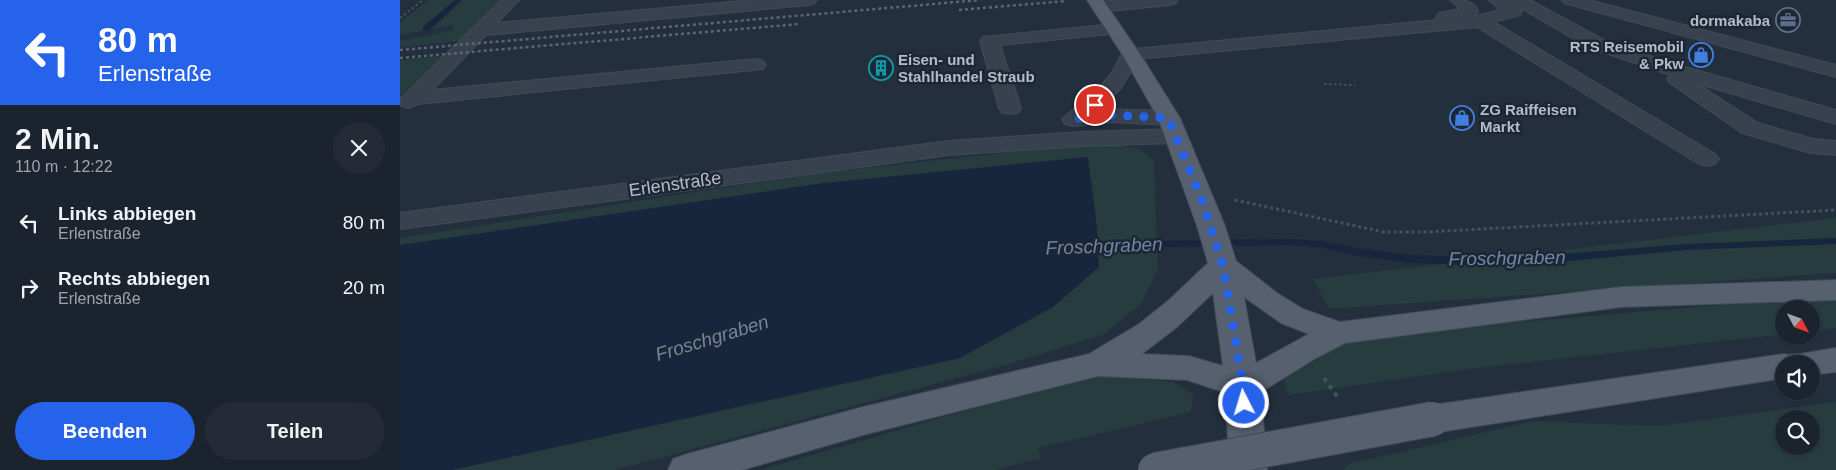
<!DOCTYPE html>
<html lang="de">
<head>
<meta charset="utf-8">
<style>
	body { margin:0; font-family:Helvetica,sans-serif; background:#242b36; color:#f1f3f6; height:100vh; display:flex; flex-direction:column; font-size:19px; white-space:nowrap }
	* { box-sizing:border-box; margin:0 }
	p { font-size:16px; color:#a0a4aa }
	.icon { flex:none; width:28px; height:28px; fill:none; stroke:currentColor; stroke-width:2; stroke-linecap:round; stroke-linejoin:round }
	.map { position:relative; flex:1; overflow:hidden }
	.sheet { display:flex; flex-direction:column; background:#1b232e; width:400px }
	.sheet>* { flex:none }
	.top-card { background:#2563eb; color:#fff; overflow:hidden }
	.needle { width:32px; rotate:131deg }
	.tools { position:absolute; left:1375px; top:300px; display:grid; gap:10px }
	.tools a { display:grid; place-items:center; width:45px; height:45px; border-radius:50%; background:#1b232e; box-shadow:0 1px 4px #0004,0 0 0 1px #39404a; font-size:25px }
	.pin { position:absolute; display:grid; place-items:center; width:42px; height:42px; color:#fff; margin:-21px; border:2px solid #fff; border-radius:50%; box-shadow:0 1px 5px #0007 }
	.me { position:absolute; width:55px; margin:-28px; rotate:355deg; stroke-linejoin:round; filter:drop-shadow(0 0 4px #0008) }
	.turn { display:flex; align-items:center; gap:18px; height:105px; padding:0 15px; font-size:22px }
	.turn .icon { width:65px; height:65px; stroke-width:2.5 }
	.turn b { display:block; font-size:35px; line-height:42px }
	.round { display:grid; place-items:center; flex:none; width:52px; height:52px; border-radius:26px; background:#242b36 }
	.overview { display:flex; align-items:center; justify-content:space-between; height:85px; padding:0 15px }
	h1 { font-size:30px; font-weight:700; line-height:38px }
	.cta { display:flex; gap:10px; margin-top:auto; padding:10px 15px }
	.cta a { flex:1; height:58px; border-radius:30px; background:#2563eb; color:#fff; font-size:20px; font-weight:700; line-height:58px; text-align:center }
	.cta a+a { background:#242b36; color:#f1f3f6 }
	ul { padding:0; list-style:none }
	li { display:flex; align-items:center; gap:15px; height:65px; padding:0 15px }
	li div { flex:1 }
	li b { display:block; font-size:19px }
	li em { font-style:normal }
	main { display:flex; flex:1; min-height:0 }
	.map>svg:first-child { display:block }
</style>
</head>
<body>
<main>
<section class="sheet">
<div class="top-card">
<div class="turn"><svg class="icon" aria-label="left" viewBox="0 0 24 24"><path d="M17 20v-9H6M10 6l-5 5 5 5"/></svg><div><b>80 m</b>Erlenstraße</div></div>
</div>
<div class="overview"><div><h1>2 Min.</h1><p>110 m · 12:22</p></div><a class="round"><svg class="icon" aria-label="close" viewBox="0 0 24 24"><path d="M6 6l12 12M18 6L6 18"/></svg></a></div>
<ul>
<li><svg class="icon" aria-label="left" viewBox="0 0 24 24"><path d="M17 20v-9H6M10 6l-5 5 5 5"/></svg><div><b>Links abbiegen</b><p>Erlenstraße</p></div><em>80 m</em></li>
<li><svg class="icon" aria-label="right" viewBox="0 0 24 24"><path d="M7 20v-9h11M14 6l5 5-5 5"/></svg><div><b>Rechts abbiegen</b><p>Erlenstraße</p></div><em>20 m</em></li>
</ul>
<div class="cta"><a>Beenden</a><a>Teilen</a></div>
</section>
<div class="map">
<svg width="1436" height="470" viewBox="0 0 1436 470">
	<rect width="100%" height="100%" fill="#242f3e"/>
	<path fill="#263c3f" fill-rule="evenodd" d="M 28,0 L 102,0 L 60,41 L 0,47 L 0,41 L 54,30 L 54,25 L 0,35 L 0,23 Z
		M 43,56 L 0,96 L 0,60 Z
		M 681,144 L 714,144 L 739,149 L 754,161 L 758,269 L 742,303 L 705,334 L 609,364 L 215,470 L 0,470 L 0,238 L 413,174 Z
		M 1436,218 L 1436,273 L 929,309 L 913,279 Z
		M 1436,301 L 1436,328 L 1411,331 L 1411,309 L 1384,309 L 1384,334 L 1068,369 L 888,395 L 882,369 L 931,344 L 986,333 L 1356,302 Z
		M 692,374 L 773,382 L 794,395 L 791,412 L 638,448 L 641,458 L 595,470 L 360,470 Z
		M 1436,402 L 1436,470 L 942,470 L 949,464 L 1133,421 L 1259,426 ZM 1384,419 L 1411,419 L 1411,446 L 1384,446 Z"/>
	<path fill="#17263c" d="M 688,157 L 697,228 L 699,267 L 653,307 L 560,358 L 52,470 L 0,470 L 0,245 L 424,183 Z"/>
	<g fill="none" stroke-linecap="round" stroke-linejoin="round">
		<path fill="#17263c" fill-rule="evenodd" d="M 55,0 L 62,0 L 29,31 L 23,31 L 23,27 Z
			M 1436,238 L 1436,244 L 1286,250 L 1138,264 L 1065,265 L 1012,263 L 957,256 L 920,247 L 890,245 L 684,248 L 678,245 L 684,242 L 890,239 L 920,241 L 957,248 L 1012,255 L 1065,257 L 1138,256 L 1286,244 Z"/>
		<defs>
			<path id="minor" d="M 102,0 L 119,0 L 97,23 L 354,0 L 417,0 L 415,3 L 409,5 L 86,35 L 32,90 L 356,59 L 363,61 L 366,65 L 363,69 L 18,104 L 8,108 L 1,106 L 1,98 Z
				M 720,0 L 778,0 L 776,3 L 770,5 L 700,12 L 694,11 L 692,7 L 694,3 Z
				M 1050,0 C 1062,0 1075,0 1078,12 L 1072,17 L 1100,10 L 1089,0 L 1108,0 L 1111,2 L 1110,0 L 1130,0 L 1202,39 L 1264,61 L 1436,110 L 1436,124 L 1296,83 L 1358,123 L 1413,139 L 1436,141 L 1436,155 L 1411,153 L 1342,133 L 1270,83 L 1267,79 L 1270,75 L 1188,47 L 1121,8 L 1122,11 L 1120,15 L 1094,22 L 1315,154 L 1319,159 L 1315,164 L 1307,166 L 1299,164 L 1077,27 L 738,59 L 721,88 L 700,109 L 769,111 L 777,113 L 780,118 L 777,123 L 769,125 L 713,122 L 673,126 L 665,124 L 662,119 L 700,87 L 711,74 L 724,50 L 1038,20 L 1036,17 L 1039,13 L 1060,9 Z
				M 1162,0 L 1189,0 L 1436,65 L 1436,77 L 1164,3 Z
				M 714,24 L 720,25 L 723,29 L 720,33 L 600,45 L 621,108 L 618,113 L 610,114 L 602,113 L 599,108 L 580,41 L 583,37 Z
				M 776,129 L 784,131 L 787,136 L 784,141 L 776,143 L 682,146 L 549,155 L 0,229 L 0,213 L 549,141 L 682,132 Z"/>
			<path id="major" d="M 687,0 L 703,0 L 740,54 L 780,118 L 825,226 L 836,261 L 877,293 L 903,309 L 940,322 L 1221,287 L 1436,280 L 1436,300 L 1221,307 L 945,343 L 916,358 L 861,392 L 867,470 L 829,470 L 826,393 L 787,380 L 698,376 L 463,435 L 342,470 L 268,470 L 273,459 L 287,454 L 463,407 L 689,354 L 739,324 L 769,300 L 808,263 L 797,226 L 758,118 L 722,54 ZM 813,293 L 823,366 L 789,356 L 742,354 L 777,327 ZM 844,297 L 881,323 L 909,334 L 856,363 Z
				M 1436,348 L 1436,372 L 1411,375 L 1411,364 L 1384,364 L 1384,378 L 1033,433 L 1020,429 L 1015,419 L 1020,409 L 1033,405 L 1384,354 C 1393,357 1424,349 1436,348 Z"/>
		</defs>
		<use href="#minor" stroke="#414a57" stroke-width="2"/>
		<use href="#major" stroke="#414a57" stroke-width="2"/>
		<path stroke="#3f5557" stroke-width="2" stroke-dasharray="2.5 2.5" stroke-linecap="butt" d="M 0,18 L 23,0
			M 924,84 L 955,85"/>
		<path stroke="#3f5557" stroke-width="3" stroke-dasharray="3 3" stroke-linecap="butt" d="M 835,200 L 984,232 L 1026,232 L 1436,210"/>
		<path stroke="#3f5557" stroke-width="4" stroke-dasharray="4.5 4.5" stroke-linecap="butt" d="M 924,378 L 939,399"/>
		<use href="#minor" fill="#38414e" fill-rule="evenodd"/>
		<use href="#major" fill="#56606e" fill-rule="evenodd"/>
		<path stroke="#5a6575" stroke-width="2.5" stroke-dasharray="3 3" stroke-linecap="butt" d="M 559,10 L 666,1
			M 0,50 L 580,0
			M 0,58 L 399,24"/>
		<defs>
			<path id="major-bridge" d="M 755,470 L 1033,419"/>
		</defs>
		<use href="#major-bridge" stroke="#414a57" stroke-width="36" stroke-linecap="butt"/>
		<use href="#major-bridge" stroke="#56606e" stroke-width="34"/>
	</g>
	<g fill="none" stroke-linecap="round" stroke-linejoin="round">
		<path stroke="#2563eb" stroke-width="9" stroke-dasharray="0 16.2" d="M 695,105 L 673,119 L 713,115 L 768,118 L 802,200 L 823,266 L 843,386 L 844,403"/>
	</g>
	<defs>
		<symbol id="office-ring" viewBox="-11 -11 22 22"><circle r="9.5" fill="#1d2633" stroke="#5c6f8a" stroke-width="1.5"/><path d="M-6-3h4V-5.5h4V-3h4V5H-6ZM-1-4.5V-3h2v-1.5ZM-6 0V1H6V0Z" fill="#5c6f8a"/></symbol>
		<symbol id="shop-ring" viewBox="-11 -11 22 22"><circle r="9.5" fill="#1d2633" stroke="#3f7fe0" stroke-width="1.5"/><path d="M-5-2.5h2.3a2.7 3.5 0 0 1 5.4 0H5L5.5 6h-11ZM-1.5-2.5h3a1.5 2.3 0 0 0-3 0Z" fill="#3f7fe0"/></symbol>
		<symbol id="building-ring" viewBox="-11 -11 22 22"><circle r="9.5" fill="#1d2633" stroke="#0f9aa8" stroke-width="1.5"/><path d="M-4-6H4V6H1V3H-1V6H-4ZM-2.5-4.3h1.7v1.8h-1.7ZM.8-4.3h1.7v1.8H.8ZM-2.5-1h1.7V.8h-1.7ZM.8-1h1.7V.8H.8Z" fill="#0f9aa8"/></symbol>
	</defs>
	<g fill-rule="evenodd">
		<use href="#office-ring" x="1374" y="6" width="28" height="28"/>
		<use href="#shop-ring" x="1287" y="41" width="28" height="28"/>
		<use href="#building-ring" x="467" y="54" width="28" height="28"/>
		<use href="#shop-ring" x="1048" y="104" width="28" height="28"/>
	</g>
	<g text-anchor="middle" dominant-baseline="central" stroke-width="5" stroke-linejoin="round" paint-order="stroke">
		<g font-size="15" font-weight="bold" fill="#b4bcc9" stroke="#1d2633" text-anchor="end">
			<text x="1370" y="20">dormakaba</text>
			<text x="1284" y="46">RTS Reisemobil<tspan x="1284" dy="17">&amp; Pkw</tspan></text>
			<text x="498" y="59" text-anchor="start">Eisen- und<tspan x="498" dy="17">Stahlhandel Straub</tspan></text>
			<text x="1080" y="109" text-anchor="start">ZG Raiffeisen<tspan x="1080" dy="17">Markt</tspan></text>
		</g>
		<g font-size="18" fill="#b4bcc9" stroke="#1d2633">
			<text transform="translate(275 184) rotate(-8)">Erlenstraße</text>
		</g>
		<g font-size="19" font-style="italic" fill="#6d86a8" stroke="#1d2633">
			<text transform="translate(704 246) rotate(-2)">Froschgraben</text>
			<text transform="translate(1107 258) rotate(-1)">Froschgraben</text>
			<text transform="translate(312 338) rotate(-17)">Froschgraben</text>
		</g>
	</g>
</svg>
<div class="tools">
<a><svg class="needle" viewBox="-14 -14 28 28"><path d="M0-13l5 13h-10z" fill="#e53935"/><path d="M0 13l5-13h-10z" fill="#a0a4aa"/></svg></a>
<a><svg class="icon" aria-label="sound" viewBox="0 0 24 24"><path d="M4 9h4l5-4v14l-5-4H4zM17 9q2 3 0 6"/></svg></a>
<a><svg class="icon" aria-label="search" viewBox="0 0 24 24"><circle cx="10" cy="10" r="6"/><path d="M15 15l6 6"/></svg></a>
</div>
<div class="pin" style="left:695px;top:105px;background:#d93025"><svg class="icon" aria-label="arrive" viewBox="0 0 24 24"><path d="M6 21V4h12l-3 4 3 4H6"/></svg></div>
<svg class="me" style="left:844px;top:403px" viewBox="-20 -20 40 40"><circle r="17" fill="#2563eb" stroke="#fff" stroke-width="3"/><path d="M0-11L8 9 0 5-8 9z" fill="#fff"/></svg>
</div>
</main>
</body>
</html>
